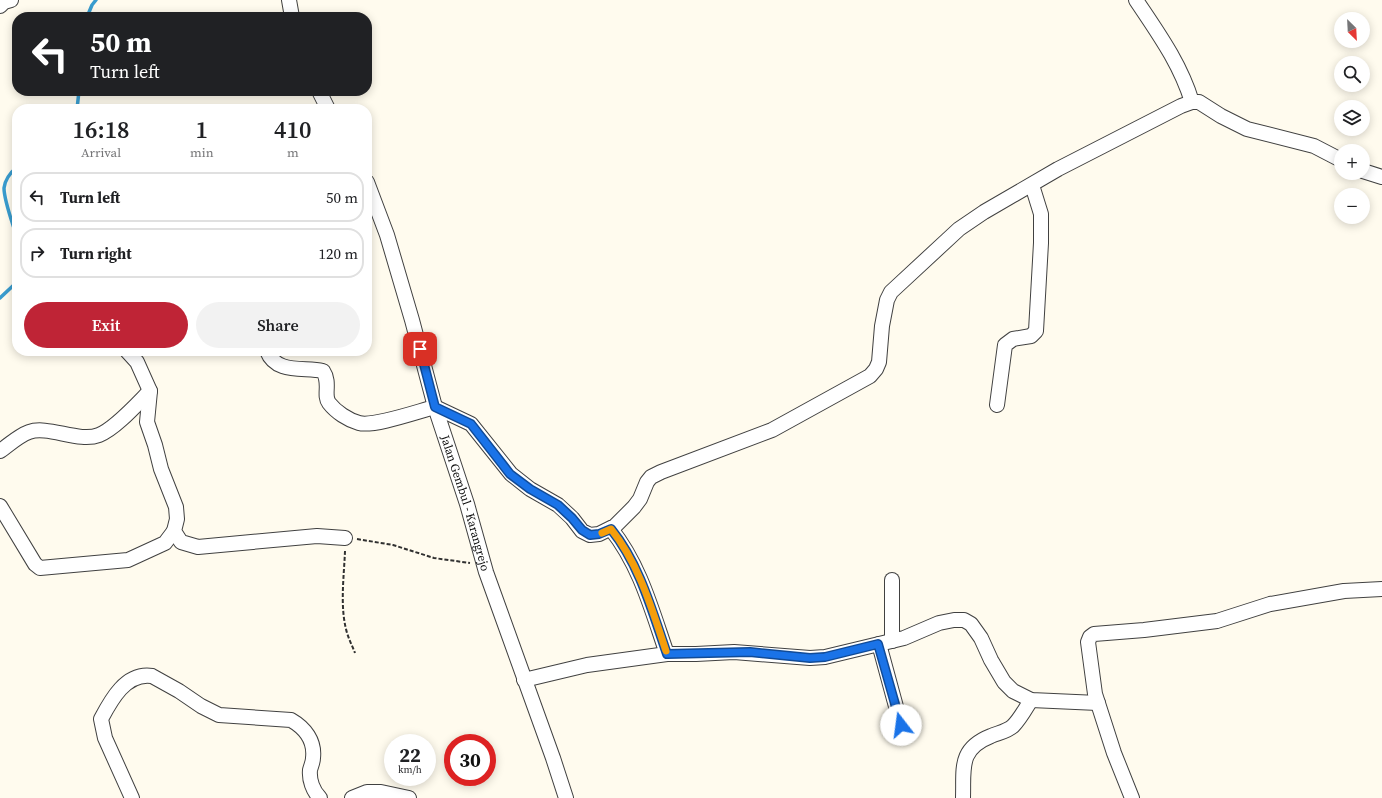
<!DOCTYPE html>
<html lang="en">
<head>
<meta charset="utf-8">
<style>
	body { margin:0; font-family:"Source Serif 4",serif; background:#f2f2f2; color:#202124; height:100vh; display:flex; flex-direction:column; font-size:15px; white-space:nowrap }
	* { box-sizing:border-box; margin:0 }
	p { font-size:13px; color:#757577 }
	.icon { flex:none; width:22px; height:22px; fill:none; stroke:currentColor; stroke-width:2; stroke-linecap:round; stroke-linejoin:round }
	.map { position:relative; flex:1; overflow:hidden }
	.drawer { position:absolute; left:12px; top:104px; width:360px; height:252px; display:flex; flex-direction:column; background:#fff; border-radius:16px; box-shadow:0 2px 10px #0003 }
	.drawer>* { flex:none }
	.guide { position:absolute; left:12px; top:12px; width:360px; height:84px; border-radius:16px; box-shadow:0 2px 10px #0003; background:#202124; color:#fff; overflow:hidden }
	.needle { width:26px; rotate:156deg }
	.buttons { position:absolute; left:1334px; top:12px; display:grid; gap:8px }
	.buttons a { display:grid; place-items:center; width:36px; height:36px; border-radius:50%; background:#fff; box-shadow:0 2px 10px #0003; font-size:20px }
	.speed { position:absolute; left:384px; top:734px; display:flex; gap:8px; font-size:20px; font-weight:700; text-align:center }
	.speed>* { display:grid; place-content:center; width:52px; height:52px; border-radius:50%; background:#fff; box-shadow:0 2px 10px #0003; line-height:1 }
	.speed small { font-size:10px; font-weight:400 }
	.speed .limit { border:6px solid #d22; background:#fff; color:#111 }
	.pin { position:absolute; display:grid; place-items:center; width:34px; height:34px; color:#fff; margin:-17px; border-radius:8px; box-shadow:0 2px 6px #0006 }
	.me { position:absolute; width:44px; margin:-22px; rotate:345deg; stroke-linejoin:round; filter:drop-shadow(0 0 3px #0008) }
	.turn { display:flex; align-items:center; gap:14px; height:84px; padding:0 12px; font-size:18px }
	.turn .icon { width:52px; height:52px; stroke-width:2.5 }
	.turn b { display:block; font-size:28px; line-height:34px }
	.eta { display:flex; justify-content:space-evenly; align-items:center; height:68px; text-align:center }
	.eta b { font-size:24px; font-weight:600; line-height:28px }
	.button { display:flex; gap:8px; margin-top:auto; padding:8px 12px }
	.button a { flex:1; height:46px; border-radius:24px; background:#bf2436; color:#fff; font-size:16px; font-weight:600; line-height:46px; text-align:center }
	.button a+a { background:#f2f2f2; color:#202124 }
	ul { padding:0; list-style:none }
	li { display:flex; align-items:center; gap:12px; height:50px; margin:0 8px 6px; padding:0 4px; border:2px solid #e0e0e0; border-radius:16px }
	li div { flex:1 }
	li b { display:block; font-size:15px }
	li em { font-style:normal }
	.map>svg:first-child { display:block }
</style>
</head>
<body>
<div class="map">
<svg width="1382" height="798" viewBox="0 0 1382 798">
	<rect width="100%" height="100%" fill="#fffbee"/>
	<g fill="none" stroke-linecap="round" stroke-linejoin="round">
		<path stroke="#399cce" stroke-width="3.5" d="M 87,17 L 92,5 L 96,0
			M 77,109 L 79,91
			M 17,167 C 11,172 5,180 4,188 C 4,201 13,224 17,238
			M 0,298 L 17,282"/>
		<defs>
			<g id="minor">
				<path d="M 289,0 L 292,17"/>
				<path d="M 1136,0 C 1158,33 1180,63 1192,102"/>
				<path d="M 0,6 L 4,2 L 11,0"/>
				<path d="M 319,91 L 328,109"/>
				<path d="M 1363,171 L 1382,177"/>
				<path id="s1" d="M 367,182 L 387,235 L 412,320 L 435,407 L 467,504 L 486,572 L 553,758 L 566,798"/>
				<path d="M 127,351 L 137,362 L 150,391 L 147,422 L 155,445 L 161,469 L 176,507 L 177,519 L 174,531 L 181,542 L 198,547 L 317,536 L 345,538"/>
				<path d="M 267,351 C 276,374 303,367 323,371 C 331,383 323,395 329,403 C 336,412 348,420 359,423 C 374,427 419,411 435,407 L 471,424 L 511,474 L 530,489 L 558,505 L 572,518 L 582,531 L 590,535 L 599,534 L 615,526 L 634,507 L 640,499 L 647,482 L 651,477 L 661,472 L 772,430 L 870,376 L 876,369 L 879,362 L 882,326 L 887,300 L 891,292 L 959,229 L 984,212 L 1058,169 L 1181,106 L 1192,102 L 1199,102 L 1221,116 L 1247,129 L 1314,146 L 1341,160"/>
				<path d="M 997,405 L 1005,345 L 1013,339 L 1031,336 L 1036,331 L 1041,243 L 1041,214 L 1032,185"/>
				<path d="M 0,451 C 9,445 18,436 29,432 C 48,425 79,443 99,435 C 115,429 138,403 150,391"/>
				<path d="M 0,506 L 35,564 L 40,568 L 128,560 L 165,543 L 174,531"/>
				<path d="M 611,529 C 640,565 652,611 667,654"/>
				<path d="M 892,641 L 892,580"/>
				<path d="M 879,644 L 901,725"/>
				<path d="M 524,680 L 587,665 L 667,654 L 696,654 L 734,652 L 810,658 L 825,657 L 904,638 L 939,623 L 954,620 L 964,620 L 971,624 L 981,638 L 991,660 L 1004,682 L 1013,691 L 1031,700 L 1098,703"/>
				<path d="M 132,798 L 105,738 L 101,719 C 111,700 126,672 152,676 L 179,691 L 201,706 L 219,715 L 291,720 C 305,728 315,741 313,758 C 313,762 311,766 310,770 C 309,780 313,791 320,798"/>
				<path d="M 352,798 L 367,792 L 381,792 L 409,798"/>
				<path d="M 963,798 C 964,769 958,749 991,736 C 998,733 1008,731 1013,726 C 1020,719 1026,708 1031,700"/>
				<path d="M 1132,798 L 1114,753 L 1095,694 L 1088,642 L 1090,637 L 1094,634 L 1144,630 L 1217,621 L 1270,604 L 1344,591 L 1382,589"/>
			</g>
		</defs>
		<use href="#minor" stroke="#414141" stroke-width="16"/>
		<path stroke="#303030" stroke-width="2" stroke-dasharray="4 2" stroke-linecap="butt" d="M 357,539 L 393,545 L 434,558 L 470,563
			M 345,551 C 344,576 340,605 346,629 C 348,638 352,645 355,653"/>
		<use href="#minor" stroke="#fff" stroke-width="14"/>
	</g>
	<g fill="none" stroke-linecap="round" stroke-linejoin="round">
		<defs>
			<path id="route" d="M 420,349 L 435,407 L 471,424 L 510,474 L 530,489 L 558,505 L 572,518 L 582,530 L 590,535 L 599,534 L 611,529 C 640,565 652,611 667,654 L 750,652 L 810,658 L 825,657 L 878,644 L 901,725"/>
		</defs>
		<use href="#route" stroke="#114b97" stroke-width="10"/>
		<use href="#route" stroke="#1a73e8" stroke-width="7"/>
		<path stroke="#f59e0b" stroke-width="7" d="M 602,533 L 611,529 C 639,564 652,609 666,651"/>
	</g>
	<g text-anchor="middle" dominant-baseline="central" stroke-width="4" stroke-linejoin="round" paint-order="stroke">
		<g font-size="12" fill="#0e0e0e" stroke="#fff">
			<text stroke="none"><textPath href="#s1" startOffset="336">Jalan Gembul - Karangrejo</textPath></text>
		</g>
	</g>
</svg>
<div class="buttons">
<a><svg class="needle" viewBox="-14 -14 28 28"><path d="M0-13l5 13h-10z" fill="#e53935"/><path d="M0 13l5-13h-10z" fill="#757577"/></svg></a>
<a><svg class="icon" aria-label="search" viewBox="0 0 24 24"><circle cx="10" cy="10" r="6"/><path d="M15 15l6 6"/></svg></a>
<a><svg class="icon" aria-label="layers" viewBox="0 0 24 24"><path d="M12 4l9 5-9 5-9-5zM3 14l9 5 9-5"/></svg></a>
<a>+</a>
<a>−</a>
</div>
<div class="speed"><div>22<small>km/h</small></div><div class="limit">30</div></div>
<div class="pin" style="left:420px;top:349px;background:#d93025"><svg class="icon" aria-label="arrive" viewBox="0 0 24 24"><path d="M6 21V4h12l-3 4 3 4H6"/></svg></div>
<svg class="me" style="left:901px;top:725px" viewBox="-20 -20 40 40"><circle r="19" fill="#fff"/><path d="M0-13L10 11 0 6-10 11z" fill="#1a73e8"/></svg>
<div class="guide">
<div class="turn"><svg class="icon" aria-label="left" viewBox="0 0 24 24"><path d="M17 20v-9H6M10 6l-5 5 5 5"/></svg><div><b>50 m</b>Turn left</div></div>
</div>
<section class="drawer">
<div class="eta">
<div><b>16:18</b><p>Arrival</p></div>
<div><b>1</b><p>min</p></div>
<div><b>410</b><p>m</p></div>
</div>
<ul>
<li><svg class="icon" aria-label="left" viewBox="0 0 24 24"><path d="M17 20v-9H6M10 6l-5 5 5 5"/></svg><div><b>Turn left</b></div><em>50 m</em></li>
<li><svg class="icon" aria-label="right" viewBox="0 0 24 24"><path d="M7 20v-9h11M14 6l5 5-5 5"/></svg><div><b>Turn right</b></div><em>120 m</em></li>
</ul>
<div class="button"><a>Exit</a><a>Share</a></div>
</section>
</div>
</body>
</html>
